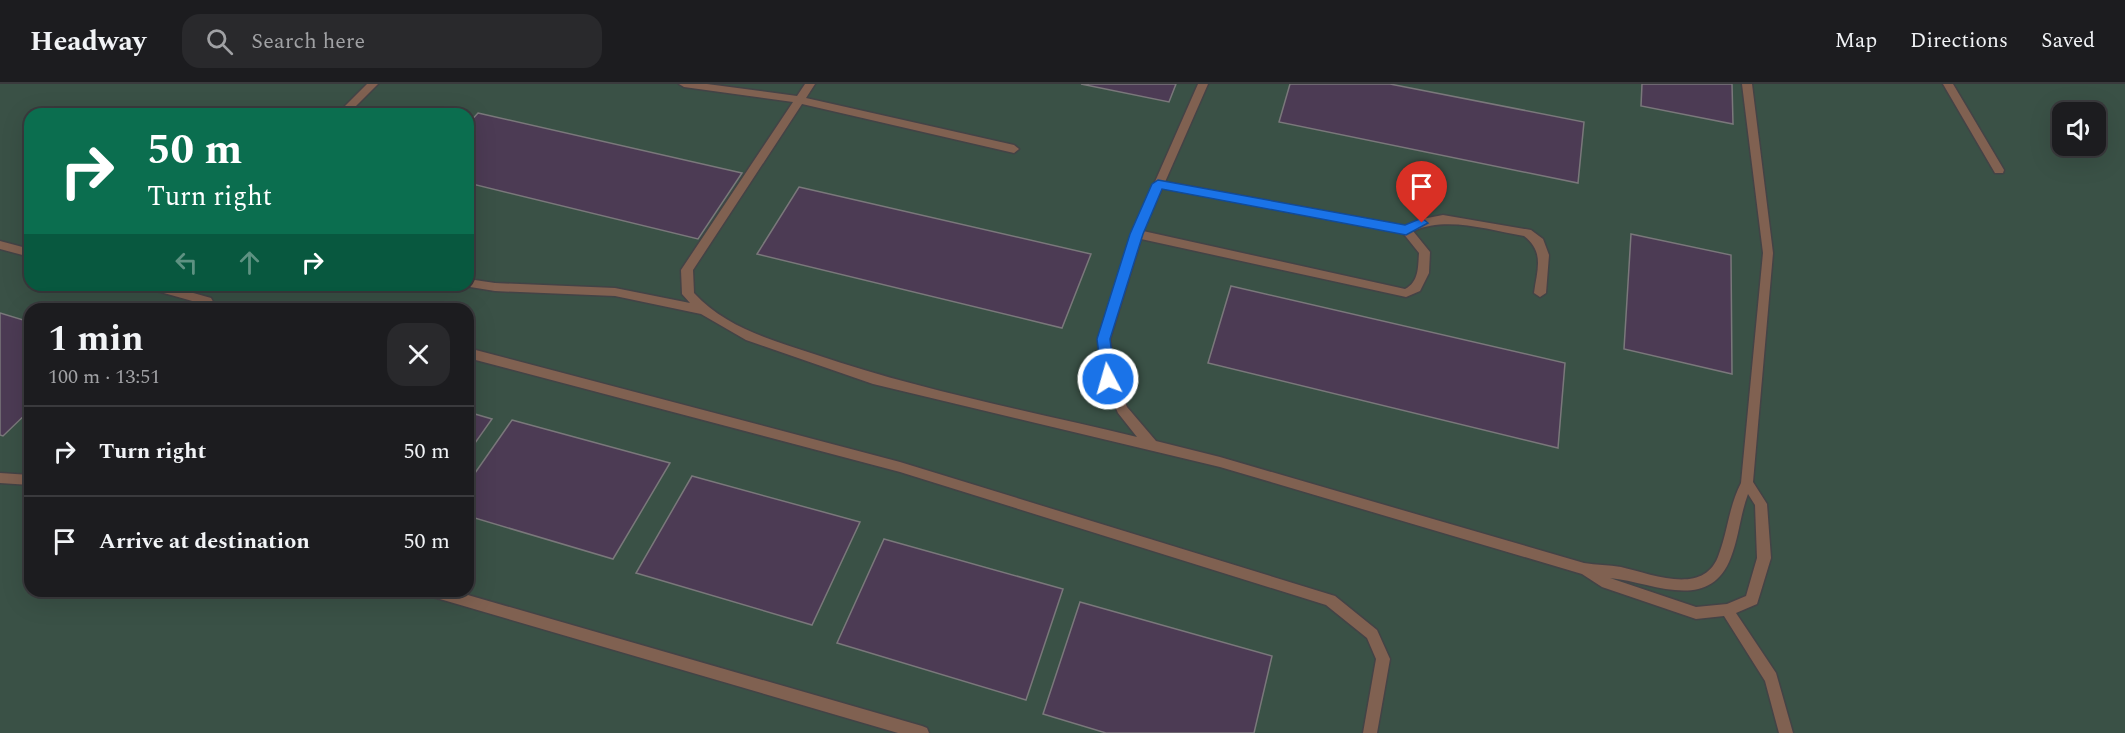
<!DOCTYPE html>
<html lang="en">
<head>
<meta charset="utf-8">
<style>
	body { margin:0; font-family:Spectral,serif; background:#29292c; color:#f1f3f6; height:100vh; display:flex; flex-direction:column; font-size:22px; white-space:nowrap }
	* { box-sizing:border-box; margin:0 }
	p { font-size:20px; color:#a0a1a4 }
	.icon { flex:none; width:33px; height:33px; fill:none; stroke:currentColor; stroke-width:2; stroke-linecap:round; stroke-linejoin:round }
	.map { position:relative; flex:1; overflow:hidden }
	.panel { position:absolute; left:24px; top:219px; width:450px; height:294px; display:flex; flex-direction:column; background:#1c1c1f; border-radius:18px; box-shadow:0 6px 24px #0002,0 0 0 2px #3a3a3d }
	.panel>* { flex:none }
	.guide { position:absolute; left:24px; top:24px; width:450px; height:183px; border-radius:18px; box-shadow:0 6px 24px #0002,0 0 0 2px #3a3a3d; background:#0b6e4f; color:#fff; overflow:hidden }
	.fabs { position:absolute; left:2052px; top:18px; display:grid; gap:12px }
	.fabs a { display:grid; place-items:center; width:54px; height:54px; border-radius:12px; background:#1c1c1f; box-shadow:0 6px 24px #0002,0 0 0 2px #3a3a3d; font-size:30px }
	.pin { position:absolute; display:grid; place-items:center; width:51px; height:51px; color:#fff; margin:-62px -26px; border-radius:50% 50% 50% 0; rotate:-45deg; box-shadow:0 0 6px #0007 }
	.pin .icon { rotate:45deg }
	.me { position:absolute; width:66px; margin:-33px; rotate:354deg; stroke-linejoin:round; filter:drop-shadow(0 0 4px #0008) }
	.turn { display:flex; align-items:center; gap:21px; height:126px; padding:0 24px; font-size:27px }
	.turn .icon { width:78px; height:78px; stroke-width:2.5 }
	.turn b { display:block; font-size:42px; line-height:51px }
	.lanes { display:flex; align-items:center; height:57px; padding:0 24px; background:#0003; justify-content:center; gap:30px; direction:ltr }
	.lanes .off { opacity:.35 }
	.round { display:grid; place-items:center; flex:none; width:63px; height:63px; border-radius:18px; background:#29292c }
	.headline { display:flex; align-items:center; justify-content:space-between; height:102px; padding:0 24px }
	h1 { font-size:36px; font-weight:700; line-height:45px }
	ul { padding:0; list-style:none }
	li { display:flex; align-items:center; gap:18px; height:90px; padding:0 24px; border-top:2px solid #3a3a3d }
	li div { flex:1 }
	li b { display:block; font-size:22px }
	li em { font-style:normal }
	header { display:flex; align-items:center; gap:36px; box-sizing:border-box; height:84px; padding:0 30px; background:#1c1c1f; border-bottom:2px solid #3a3a3d }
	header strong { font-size:28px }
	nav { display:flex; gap:33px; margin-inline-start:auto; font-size:21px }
	.search { width:420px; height:54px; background:#29292c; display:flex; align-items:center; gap:15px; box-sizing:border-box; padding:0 21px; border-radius:18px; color:#a0a1a4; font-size:22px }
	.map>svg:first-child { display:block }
</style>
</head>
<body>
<header>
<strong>Headway</strong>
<div class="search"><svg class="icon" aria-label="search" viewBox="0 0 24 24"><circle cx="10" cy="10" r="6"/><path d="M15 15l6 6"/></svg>Search here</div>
<nav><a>Map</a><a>Directions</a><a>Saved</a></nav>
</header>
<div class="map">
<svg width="2125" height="649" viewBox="0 0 2125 649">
	<rect width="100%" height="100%" fill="#262629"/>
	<path fill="#3a5146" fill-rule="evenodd" d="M 0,0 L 2125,0 L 2125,649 L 0,649 ZM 2062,28 L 2096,28 L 2096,62 L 2062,62 ZM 30,30 L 468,30 L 468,201 L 30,201 ZM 30,225 L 468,225 L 468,507 L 30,507 Z"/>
	<path fill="#4c3b54" stroke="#7a787b" stroke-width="1.5" d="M 1081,0 L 1176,0 L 1169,18 Z
		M 1290,0 L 1390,0 L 1584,38 L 1578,99 L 1279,38 Z
		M 1642,0 L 1732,0 L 1733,40 L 1641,22 Z
		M 478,29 L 742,89 L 698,155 L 468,99 L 468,40 Z
		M 799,103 L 1091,170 L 1062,244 L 757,170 Z
		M 1631,150 L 1731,171 L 1732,290 L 1624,265 Z
		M 1231,202 L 1565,279 L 1558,364 L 1208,279 Z
		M 0,229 L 30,238 L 30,326 L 3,352 L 0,351 Z
		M 468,328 L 492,335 L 468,369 Z
		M 512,336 L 670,379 L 613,475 L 468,432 L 468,399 Z
		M 692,392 L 860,438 L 812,541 L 636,489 Z
		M 884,455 L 1063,505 L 1026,616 L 837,559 Z
		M 1080,518 L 1272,572 L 1254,649 L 1106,649 L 1043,630 Z"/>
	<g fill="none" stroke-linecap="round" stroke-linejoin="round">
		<defs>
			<path id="service" d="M 367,0 L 378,0 L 348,30 L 337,30 Z
				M 679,0 L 707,0 L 797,12 L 805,0 L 815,0 L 806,14 L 1014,61 L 1019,65 L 1014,69 L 802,20 L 693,186 L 694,209 C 725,243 771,256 814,270 C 919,306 1029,327 1137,353 L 1118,329 L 1103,295 L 1098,255 L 1132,150 L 1198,0 L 1208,0 L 1165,98 L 1405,142 L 1422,135 L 1443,131 L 1531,146 L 1543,155 L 1549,171 L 1546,209 L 1540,213 L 1534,209 C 1537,186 1545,168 1524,152 C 1488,146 1448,132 1413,147 L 1430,168 L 1429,189 L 1420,207 L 1406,213 L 1141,155 L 1110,255 L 1115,295 L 1127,323 L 1156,357 L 1220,373 L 1584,479 C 1596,481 1609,481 1621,483 C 1652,490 1705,513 1719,470 C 1728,446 1729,422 1741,399 L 1763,169 L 1742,0 L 1752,0 L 1773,169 L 1753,398 L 1767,420 L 1771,474 L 1757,520 L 1736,529 L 1776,589 L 1793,649 L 1779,649 L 1765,597 L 1724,532 L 1696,535 L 1602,503 L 1582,490 L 1220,383 L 873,300 L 746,256 L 701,230 L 615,212 L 495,207 L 464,202 L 468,201 L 468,195 L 495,199 L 615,204 L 690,219 L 682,210 L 681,186 L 793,18 L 684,3 ZM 1162,104 L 1403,149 L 1419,169 C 1418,183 1419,198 1405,205 L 1143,147 ZM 1748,410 L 1755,421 L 1757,474 L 1746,512 L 1727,520 L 1696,523 L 1610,494 C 1652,498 1710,530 1731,473 C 1739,453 1740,431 1748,410 Z"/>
			<path id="minor" d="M 1943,0 L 1953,0 L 2004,86 L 2003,89 L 1995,89 Z
				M 0,157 L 30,165 L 30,173 L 0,165 Z
				M 144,201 L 165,201 L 211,214 L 217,225 L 205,225 L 203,220 L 146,204 Z
				M 468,264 L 900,378 L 1335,512 L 1377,546 L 1390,575 L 1377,649 L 1363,649 L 1376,575 L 1367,554 L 1326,521 L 900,388 L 468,274 Z
				M 0,389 L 30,391 L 30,401 L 0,399 Z
				M 426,507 L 454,507 L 922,642 L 927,644 L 929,649 L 898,649 L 433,513 L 428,511 Z"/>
		</defs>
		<use href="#service" stroke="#434346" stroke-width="3"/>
		<use href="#minor" stroke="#434346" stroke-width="3"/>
		<use href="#service" fill="#806151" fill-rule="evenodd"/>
		<use href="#minor" fill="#806151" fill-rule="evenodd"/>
	</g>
	<path fill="#1a73e8" stroke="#114b97" stroke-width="1.5" d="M 1158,96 L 1405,141 L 1422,134 L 1428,139 L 1406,151 L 1162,105 L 1143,150 L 1110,255 L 1115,295 L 1108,301 L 1102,295 L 1097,255 L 1130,150 L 1152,100 Z"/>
</svg>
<div class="fabs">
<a><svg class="icon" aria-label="sound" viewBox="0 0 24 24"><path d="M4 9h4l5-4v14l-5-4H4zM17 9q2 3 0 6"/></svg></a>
</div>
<div class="pin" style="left:1422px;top:139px;background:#d93025"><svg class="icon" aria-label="arrive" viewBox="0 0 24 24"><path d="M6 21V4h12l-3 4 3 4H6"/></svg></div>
<svg class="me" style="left:1108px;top:295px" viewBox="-20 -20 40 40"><circle r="17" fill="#1a73e8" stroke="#fff" stroke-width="3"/><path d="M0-11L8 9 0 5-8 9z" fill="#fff"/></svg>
<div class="guide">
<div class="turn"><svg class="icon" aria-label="right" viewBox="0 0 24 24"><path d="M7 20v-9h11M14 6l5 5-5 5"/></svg><div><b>50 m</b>Turn right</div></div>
<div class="lanes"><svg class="icon off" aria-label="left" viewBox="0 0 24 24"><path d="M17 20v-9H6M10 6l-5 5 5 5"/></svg><svg class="icon off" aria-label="ahead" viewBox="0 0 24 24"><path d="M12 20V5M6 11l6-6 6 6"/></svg><svg class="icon" aria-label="right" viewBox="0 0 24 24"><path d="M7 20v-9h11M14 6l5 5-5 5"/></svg></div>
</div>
<section class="panel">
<div class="headline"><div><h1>1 min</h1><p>100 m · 13:51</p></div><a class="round"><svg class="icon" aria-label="close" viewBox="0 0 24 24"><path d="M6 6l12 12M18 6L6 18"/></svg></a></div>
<ul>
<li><svg class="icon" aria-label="right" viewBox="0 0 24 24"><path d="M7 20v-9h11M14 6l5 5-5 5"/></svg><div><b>Turn right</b></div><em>50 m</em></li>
<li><svg class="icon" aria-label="arrive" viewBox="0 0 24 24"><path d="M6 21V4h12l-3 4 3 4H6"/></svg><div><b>Arrive at destination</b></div><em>50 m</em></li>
</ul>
</section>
</div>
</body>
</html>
